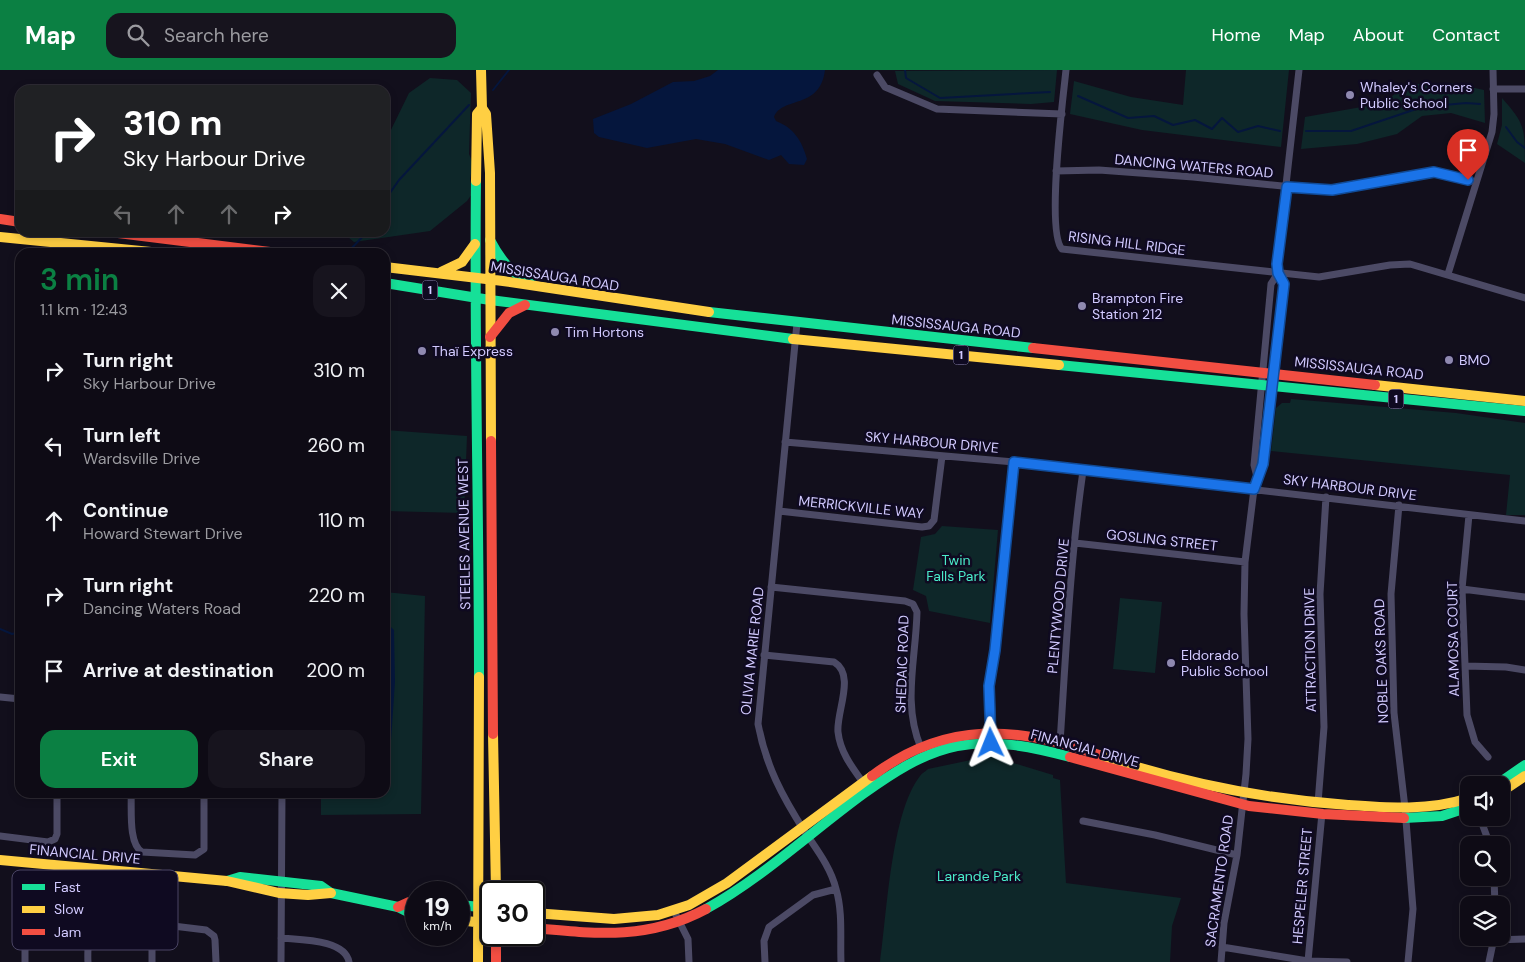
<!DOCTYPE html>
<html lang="en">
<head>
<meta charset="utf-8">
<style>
	body { margin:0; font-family:"DM Sans",sans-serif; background:#17141e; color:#f1f3f6; height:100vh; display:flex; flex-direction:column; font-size:19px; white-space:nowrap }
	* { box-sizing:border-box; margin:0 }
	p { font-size:16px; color:#9b9ba0 }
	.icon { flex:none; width:28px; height:28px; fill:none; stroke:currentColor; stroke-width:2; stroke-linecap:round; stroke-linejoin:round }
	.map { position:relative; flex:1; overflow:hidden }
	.side { position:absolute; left:15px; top:178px; width:375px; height:550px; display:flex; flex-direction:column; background:#0e0b15; border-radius:15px; box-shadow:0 2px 8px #0003,0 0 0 1px #2e2b34 }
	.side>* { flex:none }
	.hud { position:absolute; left:15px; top:15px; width:375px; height:152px; border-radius:15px; box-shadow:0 2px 8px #0003,0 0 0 1px #2e2b34; background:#202124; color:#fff; overflow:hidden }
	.controls { position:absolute; left:1460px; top:706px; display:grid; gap:10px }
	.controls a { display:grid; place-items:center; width:50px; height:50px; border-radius:10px; background:#0e0b15; box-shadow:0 2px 8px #0003,0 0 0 1px #2e2b34; font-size:25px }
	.speed { position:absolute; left:405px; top:811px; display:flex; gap:10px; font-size:25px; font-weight:700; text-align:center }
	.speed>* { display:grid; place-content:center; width:65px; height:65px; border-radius:50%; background:#0e0b15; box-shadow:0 2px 8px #0003,0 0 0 1px #2e2b34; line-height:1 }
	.speed small { font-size:12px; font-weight:400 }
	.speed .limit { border:2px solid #111; border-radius:8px; background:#fff; color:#111 }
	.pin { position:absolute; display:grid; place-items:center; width:42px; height:42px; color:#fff; margin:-51px -21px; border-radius:50% 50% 50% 0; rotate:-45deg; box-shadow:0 0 5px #0007 }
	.pin .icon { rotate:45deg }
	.me { position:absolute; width:55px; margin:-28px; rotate:358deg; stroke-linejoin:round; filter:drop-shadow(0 0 4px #0008) }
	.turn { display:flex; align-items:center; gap:18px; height:105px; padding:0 25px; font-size:22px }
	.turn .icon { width:65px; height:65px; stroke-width:2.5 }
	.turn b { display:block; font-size:35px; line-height:42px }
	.lanes { display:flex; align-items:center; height:48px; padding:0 25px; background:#0003; justify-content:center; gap:25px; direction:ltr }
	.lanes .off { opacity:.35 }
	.round { display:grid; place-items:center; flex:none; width:52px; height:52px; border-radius:15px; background:#17141e }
	.headline { display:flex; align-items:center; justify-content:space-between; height:85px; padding:0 25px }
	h1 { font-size:30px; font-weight:600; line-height:38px; color:#0b8043 }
	.cta { display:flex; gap:10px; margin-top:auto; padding:10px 25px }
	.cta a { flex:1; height:58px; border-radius:15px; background:#0b8043; color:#fff; font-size:20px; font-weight:600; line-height:58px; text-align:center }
	.cta a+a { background:#17141e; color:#f1f3f6 }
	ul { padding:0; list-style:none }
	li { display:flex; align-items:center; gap:15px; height:75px; padding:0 25px }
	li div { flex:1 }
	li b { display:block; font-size:19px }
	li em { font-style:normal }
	header { display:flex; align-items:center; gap:30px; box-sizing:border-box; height:70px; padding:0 25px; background:#0b8043; color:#fff }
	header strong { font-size:24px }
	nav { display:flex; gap:28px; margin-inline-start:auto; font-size:18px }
	.search { width:350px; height:45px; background:#17141e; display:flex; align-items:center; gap:12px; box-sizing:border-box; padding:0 18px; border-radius:15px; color:#9b9ba0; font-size:19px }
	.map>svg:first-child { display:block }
</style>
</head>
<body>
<header>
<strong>Map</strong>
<div class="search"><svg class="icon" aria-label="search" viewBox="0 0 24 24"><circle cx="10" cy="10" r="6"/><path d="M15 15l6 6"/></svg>Search here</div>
<nav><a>Home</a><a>Map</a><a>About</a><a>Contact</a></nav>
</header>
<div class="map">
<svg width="1525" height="892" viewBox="0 0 1525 892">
	<rect width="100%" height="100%" fill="#120f1c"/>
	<path fill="#0e2729" d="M 1057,0 L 1054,32 L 1031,34 L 935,31 L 898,14 L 895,1 Z
		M 1186,0 L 1289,0 L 1281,77 L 1142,60 L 1070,44 L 1074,11 L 1131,27 L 1183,35 Z
		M 430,8 L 457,10 L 471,23 L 469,84 L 473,94 L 470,109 L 474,121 L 467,131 L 430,161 L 354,172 L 343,163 L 385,162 L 385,80 L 388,66 L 409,23 Z
		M 1451,13 L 1484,20 L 1485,53 L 1451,43 L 1422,46 L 1397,64 L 1357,74 L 1301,79 L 1305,47 L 1384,33 L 1403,17 L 1412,14 Z
		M 1502,28 C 1525,54 1525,58 1525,93 L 1497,74 L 1502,55 Z
		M 1291,329 L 1456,343 L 1525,353 L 1525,445 L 1506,445 L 1510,405 L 1271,381 L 1276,338 L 1282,333 L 1290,333 Z
		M 385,360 L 467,366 L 464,443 L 385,441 Z
		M 942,456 L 998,460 L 990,553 L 929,541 L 926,526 L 913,520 L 921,467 L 935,464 Z
		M 385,522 L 425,526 L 421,744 L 321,745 L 321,723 L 385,722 Z
		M 1120,528 L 1162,532 L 1155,603 L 1113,599 Z
		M 990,686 L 1053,705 L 1053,708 L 1060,710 L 1066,813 L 1181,828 L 1172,856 L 1170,892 L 880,892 C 887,844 891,743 920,706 C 922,703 925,702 928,699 Z"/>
	<path fill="#05163d" d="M 718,0 L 825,0 C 820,40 782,26 774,47 L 776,51 C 794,58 802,71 807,89 L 804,95 L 789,94 L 781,85 L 769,90 L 725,74 L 696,69 L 647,78 L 599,67 L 594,63 L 593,49 L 631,34 L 673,12 L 694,11 L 710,6 Z
		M 385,551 L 394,560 L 395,612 L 390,685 L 385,699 Z"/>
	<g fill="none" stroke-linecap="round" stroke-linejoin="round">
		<path stroke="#05163d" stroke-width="2" d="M 905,0 L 906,8 L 940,28 L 1050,22
			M 493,20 L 509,0
			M 1078,26 L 1128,48 L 1154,46 L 1173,55 L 1195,50 L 1212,59 L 1222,48 L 1238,62 L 1258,56 L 1280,61
			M 1506,57 L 1517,72 L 1525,78
			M 1306,61 L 1351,61 L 1422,37 L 1466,33 L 1480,34
			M 385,130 L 399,110 L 469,35
			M 348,182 L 367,162
			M 0,559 L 12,564 L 20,562"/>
		<path stroke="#4c4a65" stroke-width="7" d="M 1066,0 C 1063,28 1046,162 1062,179 L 1319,207 L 1390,195 L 1410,194 L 1525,228
			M 877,5 L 885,17 L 937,39 L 1062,44
			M 1493,19 L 1525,19
			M 1056,101 L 1099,100 L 1193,107 L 1322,120 L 1434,102 L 1476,112
			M 1448,204 L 1492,62 L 1494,44 L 1493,0
			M 797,253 L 758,654 C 766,696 782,726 805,762 C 817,780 831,798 836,819 C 843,842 840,869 841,892
			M 785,372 L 1014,392 L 1525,451
			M 1257,407 L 1254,395 L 1271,214 L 1278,203
			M 1399,435 L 1391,524 L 1394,643 L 1405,738 L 1413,839 L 1408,892
			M 779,441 L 922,457 L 929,456 L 934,450 L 942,386
			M 1469,445 L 1462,519 L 1467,645 L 1475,672 L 1488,687
			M 1075,473 L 1245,492
			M 771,517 L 905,531 L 913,534 L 917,542 C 916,589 902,633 921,678
			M 1462,519 L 1525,527
			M 764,585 L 834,592 C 856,605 836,642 838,662 C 840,681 851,696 862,711
			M 1465,596 L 1506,597 L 1525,600
			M 0,627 L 20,629
			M 991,673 L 989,616 L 995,580 L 1014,392
			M 1060,673 C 1066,582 1070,491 1083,401
			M 131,722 C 132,738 128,774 142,782 L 195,785 L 204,779 L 204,722
			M 1318,733 L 1324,657 L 1320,524 L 1326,427
			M 1480,748 L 1490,775
			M 1083,751 L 1155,765 L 1237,785
			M 0,766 L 48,772 L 55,769 L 57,764 L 57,722
			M 1494,808 L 1495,835
			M 674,841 L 688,869 L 689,892
			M 281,868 C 300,870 345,869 349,892
			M 1494,870 L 1525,869
			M 1222,877 L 1308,891 L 1347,892
			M 1308,891 L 1322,743
			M 25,892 L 25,853 L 31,846 C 45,843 80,841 86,857 C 90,867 87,881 88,892
			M 152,892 L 152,874 L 155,861 L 165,855 L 206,860 L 214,866 L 215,870 L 216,892
			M 281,892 L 282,722
			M 765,892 L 764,871 L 769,857 L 813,825 L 836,819
			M 1221,892 L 1224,853 L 1237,785 L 1246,704 L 1248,669 L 1244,544 L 1245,492 L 1254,419 L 1263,394 L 1283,214 L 1278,203 L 1277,194 L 1299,0
			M 1489,892 L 1494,868"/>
		<path stroke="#16e098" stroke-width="10" d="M 476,111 C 474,276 479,441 479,607
			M 490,170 C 500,189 511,204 531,212
			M 385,213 L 490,230 L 793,269
			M 709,242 L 1033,278
			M 1059,295 L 1525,341
			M 1496,715 L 1525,695
			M 1404,748 L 1442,746 L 1469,737
			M 227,811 L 240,807 L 321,816 L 331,823 L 398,837 L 416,846
			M 459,835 L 491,838
			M 706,839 C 762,808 811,762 863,724 C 891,704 922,683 957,676 C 995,669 1033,677 1070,687"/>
		<path stroke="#ffcf43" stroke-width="10" d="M 481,0 L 482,38 L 486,44 L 490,103 L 491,371
			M 476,111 L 477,44 L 482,38
			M 0,167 L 151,182
			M 385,197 L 503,211 L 709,242
			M 441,202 L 462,192 L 475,174
			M 793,269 L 1059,295
			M 1375,315 L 1525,331
			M 493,664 L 496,822
			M 1099,685 C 1179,712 1264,729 1348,735 C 1389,738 1429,741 1469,728
			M 1501,722 L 1525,706
			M 0,790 L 227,811 L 279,823 L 308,825 L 331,823
			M 534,843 L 614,849 L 658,845 L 689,835 L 727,813 L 872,706
			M 459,850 L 491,854
			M 478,892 L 479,607"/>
		<path stroke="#f24e42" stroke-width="10" d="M 0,149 L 20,152
			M 110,162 L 270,182
			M 490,267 L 509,243 L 525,235
			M 1033,278 L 1375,315
			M 491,371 L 493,664
			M 1070,687 L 1249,736 L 1323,744 L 1404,748
			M 872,706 C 946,650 1016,656 1099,685
			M 398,837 L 409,832 L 416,833
			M 534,858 C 597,864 648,870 706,839
			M 496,865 L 496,892"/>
	</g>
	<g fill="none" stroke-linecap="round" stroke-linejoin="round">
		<defs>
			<path id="route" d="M 991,673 L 989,616 L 995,580 L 1014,392 L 1254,419 L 1263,394 L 1284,214 L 1278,203 L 1277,194 L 1287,117 L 1332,120 L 1434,102 L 1468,110"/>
		</defs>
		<use href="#route" stroke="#114b97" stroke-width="12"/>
		<use href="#route" stroke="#1a73e8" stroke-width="9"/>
	</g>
	<g fill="#8f89b0" stroke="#0f0a21" stroke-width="2">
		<circle cx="1350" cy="25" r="5"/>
		<circle cx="1082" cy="236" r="5"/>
		<circle cx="555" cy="262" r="5"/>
		<circle cx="422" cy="281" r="5"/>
		<circle cx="1449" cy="290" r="5"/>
		<circle cx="1171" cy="593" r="5"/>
	</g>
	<g text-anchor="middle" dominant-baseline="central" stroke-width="5" stroke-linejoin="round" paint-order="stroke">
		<g fill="#0f0a21" stroke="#9890bc" stroke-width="1">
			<rect x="422.5" y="210.5" width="15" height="19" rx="4"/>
			<rect x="953.5" y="275.5" width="15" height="19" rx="4"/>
			<rect x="1388.5" y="319.5" width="15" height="19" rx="4"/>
		</g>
		<g font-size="12" font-weight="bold" fill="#d2caff">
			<text x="430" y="220">1</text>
			<text x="961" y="285">1</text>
			<text x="1396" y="329">1</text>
		</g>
		<g font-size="14" fill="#d2caff" stroke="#0f0a21" text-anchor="start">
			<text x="1360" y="17">Whaley's Corners<tspan x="1360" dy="16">Public School</tspan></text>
			<text x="1092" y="228">Brampton Fire<tspan x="1092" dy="16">Station 212</tspan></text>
			<text x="565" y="262">Tim Hortons</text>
			<text x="432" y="281">Thaï Express</text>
			<text x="1459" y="290">BMO</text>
			<text x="1181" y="585">Eldorado<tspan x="1181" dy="16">Public School</tspan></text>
		</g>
		<g font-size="14" fill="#d2caff" stroke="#0f0a21">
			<text transform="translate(1194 96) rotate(5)">DANCING WATERS ROAD</text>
			<text transform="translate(1127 173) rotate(7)">RISING HILL RIDGE</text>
			<text transform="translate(555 206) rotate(9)">MISSISSAUGA ROAD</text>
			<text transform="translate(956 256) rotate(6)">MISSISSAUGA ROAD</text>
			<text transform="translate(1359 298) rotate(6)">MISSISSAUGA ROAD</text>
			<text transform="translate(932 372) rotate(5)">SKY HARBOUR DRIVE</text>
			<text transform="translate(1350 417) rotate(7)">SKY HARBOUR DRIVE</text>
			<text transform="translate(861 437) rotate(6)">MERRICKVILLE WAY</text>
			<text transform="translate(464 464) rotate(-91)">STEELES AVENUE WEST</text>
			<text transform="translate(1162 470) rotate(6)">GOSLING STREET</text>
			<text transform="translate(1058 536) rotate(-85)">PLENTYWOOD DRIVE</text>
			<text transform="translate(1453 569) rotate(-91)">ALAMOSA COURT</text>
			<text transform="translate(1310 580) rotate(-91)">ATTRACTION DRIVE</text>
			<text transform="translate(752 581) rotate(-84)">OLIVIA MARIE ROAD</text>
			<text transform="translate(1381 591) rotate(-92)">NOBLE OAKS ROAD</text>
			<text transform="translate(902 594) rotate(-88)">SHEDAIC ROAD</text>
			<text transform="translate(1085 678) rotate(15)">FINANCIAL DRIVE</text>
			<text transform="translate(85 784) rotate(5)">FINANCIAL DRIVE</text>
			<text transform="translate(1219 811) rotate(-82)">SACRAMENTO ROAD</text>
			<text transform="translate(1302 816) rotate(-85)">HESPELER STREET</text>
		</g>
		<g font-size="14" fill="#4aebc9" stroke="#0f0a21">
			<text x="956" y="490">Twin<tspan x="956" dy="16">Falls Park</tspan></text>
			<text x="979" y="806">Larande Park</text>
		</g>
	</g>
	<rect x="12" y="800" width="166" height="80" rx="8" fill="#0f0a21" stroke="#4a4464" stroke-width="1"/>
	<rect x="22" y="814" width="23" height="6" fill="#16e098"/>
	<rect x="22" y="836" width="23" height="7" fill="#ffcf43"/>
	<rect x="22" y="859" width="23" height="6" fill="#f24e42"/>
	<g font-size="14" fill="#d2caff">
		<text x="54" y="822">Fast</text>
		<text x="54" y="844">Slow</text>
		<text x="54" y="867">Jam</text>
	</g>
</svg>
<div class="controls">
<a><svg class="icon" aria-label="sound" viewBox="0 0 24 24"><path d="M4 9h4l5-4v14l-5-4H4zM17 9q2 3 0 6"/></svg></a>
<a><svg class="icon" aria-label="search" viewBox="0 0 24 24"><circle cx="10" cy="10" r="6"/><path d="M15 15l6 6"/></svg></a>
<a><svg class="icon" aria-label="layers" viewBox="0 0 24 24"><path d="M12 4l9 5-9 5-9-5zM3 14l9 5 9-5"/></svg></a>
</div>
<div class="speed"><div>19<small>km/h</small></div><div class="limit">30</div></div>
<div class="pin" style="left:1468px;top:110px;background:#d93025"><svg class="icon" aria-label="arrive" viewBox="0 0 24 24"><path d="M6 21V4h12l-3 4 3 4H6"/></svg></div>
<svg class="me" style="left:991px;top:673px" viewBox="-20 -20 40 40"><path d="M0-17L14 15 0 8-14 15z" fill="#1a73e8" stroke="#fff" stroke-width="4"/></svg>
<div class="hud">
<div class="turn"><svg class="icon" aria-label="right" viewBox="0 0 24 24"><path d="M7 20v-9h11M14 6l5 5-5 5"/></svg><div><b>310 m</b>Sky Harbour Drive</div></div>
<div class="lanes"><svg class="icon off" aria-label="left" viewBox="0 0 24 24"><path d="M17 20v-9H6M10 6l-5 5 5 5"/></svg><svg class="icon off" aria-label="ahead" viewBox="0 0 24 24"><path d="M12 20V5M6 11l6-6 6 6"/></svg><svg class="icon off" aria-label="ahead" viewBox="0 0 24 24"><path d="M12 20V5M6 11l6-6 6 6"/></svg><svg class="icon" aria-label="right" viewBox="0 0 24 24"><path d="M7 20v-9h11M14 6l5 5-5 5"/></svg></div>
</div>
<section class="side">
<div class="headline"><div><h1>3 min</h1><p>1.1 km · 12:43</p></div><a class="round"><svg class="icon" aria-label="close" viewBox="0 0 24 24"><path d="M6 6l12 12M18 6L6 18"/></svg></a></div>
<ul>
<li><svg class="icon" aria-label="right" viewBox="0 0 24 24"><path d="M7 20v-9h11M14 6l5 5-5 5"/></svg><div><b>Turn right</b><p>Sky Harbour Drive</p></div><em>310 m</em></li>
<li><svg class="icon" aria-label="left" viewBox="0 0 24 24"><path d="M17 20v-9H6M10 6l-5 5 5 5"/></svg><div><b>Turn left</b><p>Wardsville Drive</p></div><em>260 m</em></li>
<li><svg class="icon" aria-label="ahead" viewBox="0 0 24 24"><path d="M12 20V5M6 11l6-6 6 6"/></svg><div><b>Continue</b><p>Howard Stewart Drive</p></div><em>110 m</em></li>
<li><svg class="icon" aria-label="right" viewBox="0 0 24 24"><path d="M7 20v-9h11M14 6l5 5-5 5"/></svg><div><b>Turn right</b><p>Dancing Waters Road</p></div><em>220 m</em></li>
<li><svg class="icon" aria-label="arrive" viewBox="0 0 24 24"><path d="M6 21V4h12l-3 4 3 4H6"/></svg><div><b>Arrive at destination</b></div><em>200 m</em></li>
</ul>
<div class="cta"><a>Exit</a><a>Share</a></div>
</section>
</div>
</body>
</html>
